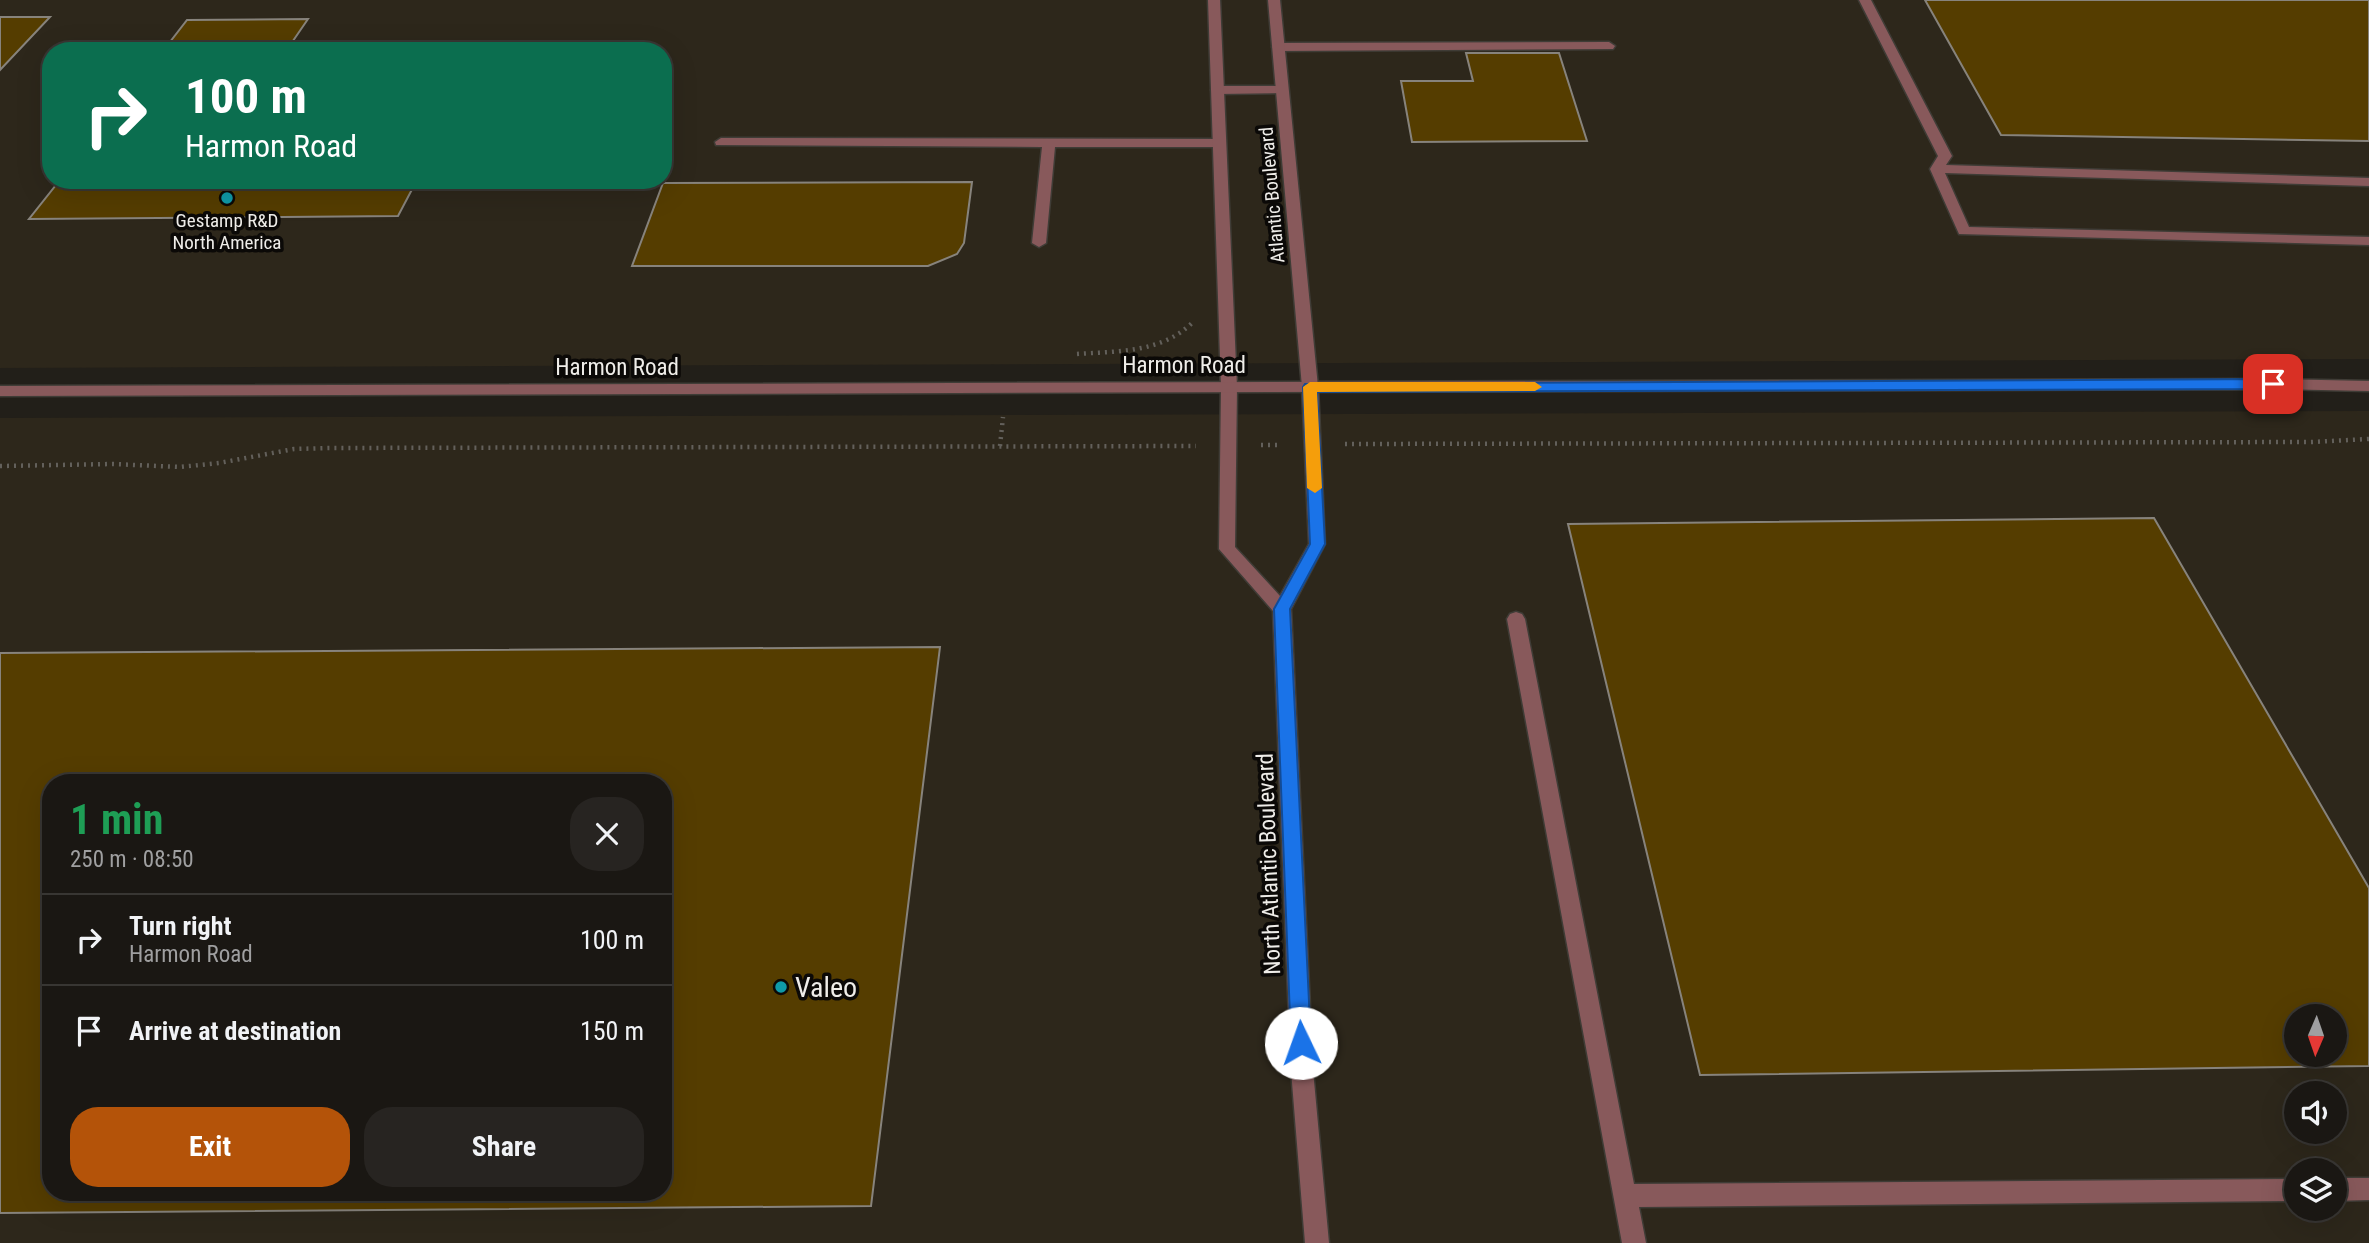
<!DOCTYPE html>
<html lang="en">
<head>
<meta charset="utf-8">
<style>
	body { margin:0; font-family:"Roboto Condensed",sans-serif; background:#272421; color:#f1f3f6; height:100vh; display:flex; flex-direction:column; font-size:26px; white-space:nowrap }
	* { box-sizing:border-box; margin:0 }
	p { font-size:23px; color:#9f9fa0 }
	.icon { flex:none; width:38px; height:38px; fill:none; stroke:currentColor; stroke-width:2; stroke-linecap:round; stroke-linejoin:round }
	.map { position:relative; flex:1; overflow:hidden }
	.details { position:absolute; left:42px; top:774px; width:630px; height:427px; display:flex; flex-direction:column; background:#1a1713; border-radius:28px; box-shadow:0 7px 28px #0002,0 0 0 2px #383633 }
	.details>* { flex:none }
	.guide { position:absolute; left:42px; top:42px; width:630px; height:147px; border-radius:28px; box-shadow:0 7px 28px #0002,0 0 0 2px #383633; background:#0b6e4f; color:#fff; overflow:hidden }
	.needle { width:46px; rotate:182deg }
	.controls { position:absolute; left:2284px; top:1004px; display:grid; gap:14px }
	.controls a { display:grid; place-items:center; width:63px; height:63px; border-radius:50%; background:#1a1713; box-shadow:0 7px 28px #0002,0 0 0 2px #383633; font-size:35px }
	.pin { position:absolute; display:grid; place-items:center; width:60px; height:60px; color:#fff; margin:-30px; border-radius:14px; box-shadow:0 4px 10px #0006 }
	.me { position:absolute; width:77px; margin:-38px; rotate:357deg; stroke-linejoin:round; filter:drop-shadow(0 0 5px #0008) }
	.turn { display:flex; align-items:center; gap:24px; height:147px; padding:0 28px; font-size:32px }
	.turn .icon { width:91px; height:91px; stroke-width:2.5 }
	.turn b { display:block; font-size:49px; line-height:60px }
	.round { display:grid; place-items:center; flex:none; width:74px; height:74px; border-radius:28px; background:#272421 }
	.overview { display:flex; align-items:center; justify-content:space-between; height:119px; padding:0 28px }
	h1 { font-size:42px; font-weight:700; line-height:52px; color:#1e9e55 }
	.action { display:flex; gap:14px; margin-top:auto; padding:14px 28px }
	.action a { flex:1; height:80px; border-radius:28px; background:#b45309; color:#fff; font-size:28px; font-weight:700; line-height:80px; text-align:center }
	.action a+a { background:#272421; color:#f1f3f6 }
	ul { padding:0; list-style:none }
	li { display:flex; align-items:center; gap:21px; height:91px; padding:0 28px; border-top:2px solid #383633 }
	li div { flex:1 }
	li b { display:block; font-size:26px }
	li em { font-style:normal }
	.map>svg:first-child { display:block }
</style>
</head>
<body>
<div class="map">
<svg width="2369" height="1243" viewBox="0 0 2369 1243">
	<rect width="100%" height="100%" fill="#221f19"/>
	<path fill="#2d271b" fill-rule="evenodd" d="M 0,0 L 2369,0 L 2369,359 L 0,368 ZM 51,51 L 663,51 L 663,180 L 51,180 Z
		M 2369,411 L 2369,1243 L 0,1243 L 0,418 ZM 51,782 L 663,782 L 663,1192 L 51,1192 ZM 2296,1017 L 2334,1017 L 2334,1055 L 2296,1055 ZM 2296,1094 L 2334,1094 L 2334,1132 L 2296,1132 ZM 2296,1171 L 2334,1171 L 2334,1209 L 2296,1209 Z"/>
	<path fill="#553d00" stroke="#87837c" stroke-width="2" fill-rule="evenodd" d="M 1925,0 L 2369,0 L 2369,141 L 2001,135 Z
		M 0,17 L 50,17 L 0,70 Z
		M 308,19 L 286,51 L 163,51 L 187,20 Z
		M 1466,53 L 1559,53 L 1587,141 L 1412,142 L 1401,81 L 1473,81 Z
		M 60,180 L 417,180 L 398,216 L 29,219 Z
		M 972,182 L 964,243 L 957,254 L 928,266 L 632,266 L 663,183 Z
		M 2154,518 L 2369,888 L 2369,1066 L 1700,1075 L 1568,524 ZM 2296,1017 L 2334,1017 L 2334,1055 L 2296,1055 Z
		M 940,647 L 871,1206 L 0,1213 L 0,653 ZM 51,782 L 663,782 L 663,1192 L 51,1192 Z"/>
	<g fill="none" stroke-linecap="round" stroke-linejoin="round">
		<defs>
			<path id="service" d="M 1859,0 L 1871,0 L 1952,156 L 1946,165 L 2369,178 L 2369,186 L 1945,173 L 1969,227 L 2369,237 L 2369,245 L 1959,234 L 1930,169 L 1938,156 Z
				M 1609,42 L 1615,46 L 1613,49 L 1278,51 L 1272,47 L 1278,43 Z
				M 1282,86 L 1286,87 L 1286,93 L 1217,94 L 1211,90 L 1217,86 Z
				M 721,138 L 1219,139 L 1225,143 L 1219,147 L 1055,147 L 1046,243 L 1039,247 L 1032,243 L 1042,147 L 716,145 L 715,142 Z
				M 1516,612 L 1522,614 L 1525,619 L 1634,1184 L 2296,1179 L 2296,1201 L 1639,1207 L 1646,1243 L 1622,1243 L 1507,619 L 1510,614 Z
				M 2334,1178 L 2369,1178 L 2369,1200 L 2334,1201 Z"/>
			<path id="minor" d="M 1208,0 L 1220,0 L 1237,387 L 1235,547 L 1280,596 L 1309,544 L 1302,387 L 1268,0 L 1280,0 L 1318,387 L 1325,544 L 1291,609 L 1313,1070 L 1329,1243 L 1305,1243 L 1291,1070 L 1273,611 L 1219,549 L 1221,387 Z"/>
			<path id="tertiary" d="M 2272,379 L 2369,381 L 2369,391 L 2272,389 L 0,396 L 0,386 Z"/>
		</defs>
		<use href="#service" stroke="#3f3c36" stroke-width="3"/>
		<use href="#minor" stroke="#3f3c36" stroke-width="3"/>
		<use href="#tertiary" stroke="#3f3c36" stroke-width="3"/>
		<path stroke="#63605b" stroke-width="4.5" stroke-dasharray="2 5" stroke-linecap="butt" d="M 1077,354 C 1118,351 1162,353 1193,322
			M 1345,444 L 2311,442 L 2369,439
			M 1261,445 L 1280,445
			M 1000,446 L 1003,417
			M 0,466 L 113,464 L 180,467 L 219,463 L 294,449 L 329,448 L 1196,446"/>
		<use href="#service" fill="#88595b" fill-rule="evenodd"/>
		<use href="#minor" fill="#88595b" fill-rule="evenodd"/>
		<use href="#tertiary" fill="#88595b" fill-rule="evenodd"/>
	</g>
	<path fill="#1a73e8" stroke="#114b97" stroke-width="2" d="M 2273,379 L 2279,384 L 2273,389 L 1317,392 L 1325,544 L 1290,609 L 1311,1043 L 1308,1050 L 1301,1053 L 1294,1050 L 1291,1043 L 1274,609 L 1310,544 L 1303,387 L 1305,384 Z"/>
	<path fill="#f59e0b" d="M 1310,382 L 1535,382 L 1542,387 L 1535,391 L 1317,392 L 1322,488 L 1315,493 L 1307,488 L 1303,387 Z"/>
	<g fill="#0f9aa8" stroke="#0b0907" stroke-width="2.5">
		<circle cx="227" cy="198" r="7"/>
		<circle cx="781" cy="987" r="7"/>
	</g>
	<g text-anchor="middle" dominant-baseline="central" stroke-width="7" stroke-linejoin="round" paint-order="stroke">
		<g font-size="19" fill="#efede9" stroke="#0b0907">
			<text transform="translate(1272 195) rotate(-95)">Atlantic Boulevard</text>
		</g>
		<g font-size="19" fill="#efede9" stroke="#0b0907">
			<text x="227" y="220">Gestamp R&amp;D<tspan x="227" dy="22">North America</tspan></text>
		</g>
		<g font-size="23" fill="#efede9" stroke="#0b0907">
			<text x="1184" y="365">Harmon Road</text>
			<text x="617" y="367">Harmon Road</text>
			<text transform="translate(1269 864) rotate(-92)">North Atlantic Boulevard</text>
		</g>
		<g font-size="28" fill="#efede9" stroke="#0b0907" text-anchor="start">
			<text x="795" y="987">Valeo</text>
		</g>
	</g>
</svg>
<div class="controls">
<a><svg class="needle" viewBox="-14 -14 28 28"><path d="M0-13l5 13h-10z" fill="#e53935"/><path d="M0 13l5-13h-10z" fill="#9f9fa0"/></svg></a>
<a><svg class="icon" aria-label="sound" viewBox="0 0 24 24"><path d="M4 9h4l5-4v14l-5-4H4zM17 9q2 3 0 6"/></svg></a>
<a><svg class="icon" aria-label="layers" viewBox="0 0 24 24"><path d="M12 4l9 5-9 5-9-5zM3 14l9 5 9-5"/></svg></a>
</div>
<div class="pin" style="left:2273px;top:384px;background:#d93025"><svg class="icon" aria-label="arrive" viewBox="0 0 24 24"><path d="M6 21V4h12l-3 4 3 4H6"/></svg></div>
<svg class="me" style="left:1301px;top:1043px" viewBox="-20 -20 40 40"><circle r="19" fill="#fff"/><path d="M0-13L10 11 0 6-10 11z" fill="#1a73e8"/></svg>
<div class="guide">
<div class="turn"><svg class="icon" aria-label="right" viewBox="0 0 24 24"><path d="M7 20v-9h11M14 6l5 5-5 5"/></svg><div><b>100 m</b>Harmon Road</div></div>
</div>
<section class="details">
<div class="overview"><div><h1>1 min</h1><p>250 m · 08:50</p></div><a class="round"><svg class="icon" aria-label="close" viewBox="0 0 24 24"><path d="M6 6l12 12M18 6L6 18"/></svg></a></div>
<ul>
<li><svg class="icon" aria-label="right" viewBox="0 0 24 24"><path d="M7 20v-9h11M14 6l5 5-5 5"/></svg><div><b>Turn right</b><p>Harmon Road</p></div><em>100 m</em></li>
<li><svg class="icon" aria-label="arrive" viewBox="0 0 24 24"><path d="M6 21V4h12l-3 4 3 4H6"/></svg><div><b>Arrive at destination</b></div><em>150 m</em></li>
</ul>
<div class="action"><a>Exit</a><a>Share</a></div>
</section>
</div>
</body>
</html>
